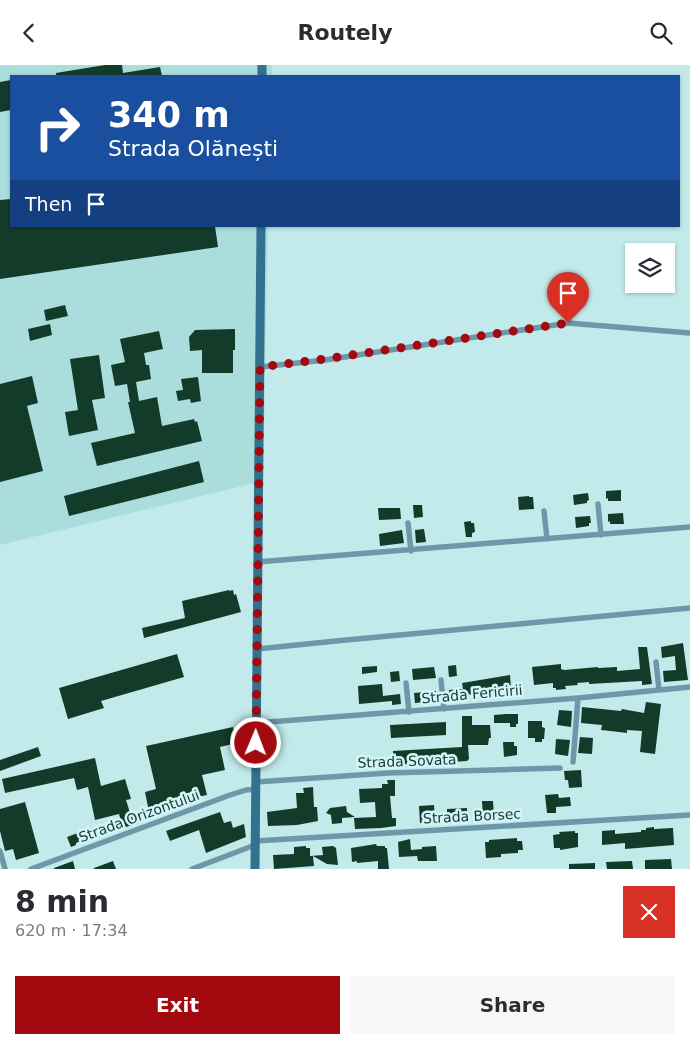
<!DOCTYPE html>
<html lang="en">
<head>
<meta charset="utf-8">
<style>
	body { margin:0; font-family:"DejaVu Sans",sans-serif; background:#f7f7f7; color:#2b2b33; height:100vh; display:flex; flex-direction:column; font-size:19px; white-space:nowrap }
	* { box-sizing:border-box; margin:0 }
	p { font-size:16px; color:#7c7c81 }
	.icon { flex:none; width:28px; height:28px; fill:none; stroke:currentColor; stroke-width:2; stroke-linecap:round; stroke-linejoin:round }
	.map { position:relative; height:804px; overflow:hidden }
	.drawer { display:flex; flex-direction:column; background:#fff; flex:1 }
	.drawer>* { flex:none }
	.top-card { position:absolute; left:10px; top:10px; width:670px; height:152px; border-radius:0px; box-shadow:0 1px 4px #0004; background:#1a4fa0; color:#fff; overflow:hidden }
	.tools { position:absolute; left:625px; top:178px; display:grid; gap:10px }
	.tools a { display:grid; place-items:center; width:50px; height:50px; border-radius:0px; background:#fff; box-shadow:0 1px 4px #0004; font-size:25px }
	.pin { position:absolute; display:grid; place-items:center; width:42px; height:42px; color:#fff; margin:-51px -21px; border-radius:50% 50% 50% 0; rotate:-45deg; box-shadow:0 0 5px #0007 }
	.pin .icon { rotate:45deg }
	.me { position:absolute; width:55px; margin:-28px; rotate:1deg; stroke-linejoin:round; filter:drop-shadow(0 0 4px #0008) }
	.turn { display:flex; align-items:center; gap:18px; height:105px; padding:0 15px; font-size:22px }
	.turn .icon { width:65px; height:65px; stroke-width:2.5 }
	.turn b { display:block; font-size:35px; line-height:42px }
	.then { display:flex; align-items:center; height:48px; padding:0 15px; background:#0003; gap:10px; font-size:19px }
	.round { display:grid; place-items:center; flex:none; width:52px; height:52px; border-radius:0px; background:#f7f7f7 }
	.overview { display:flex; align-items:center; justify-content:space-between; height:85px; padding:0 15px }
	h1 { font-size:30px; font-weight:700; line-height:38px }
	.action { display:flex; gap:10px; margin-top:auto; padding:10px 15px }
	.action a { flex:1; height:58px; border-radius:0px; background:#a30a10; color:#fff; font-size:20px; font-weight:700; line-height:58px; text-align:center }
	.action a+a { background:#f7f7f7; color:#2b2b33 }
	header { display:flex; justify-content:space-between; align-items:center; height:65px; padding:0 15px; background:#fff; font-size:22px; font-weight:700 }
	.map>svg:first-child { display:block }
</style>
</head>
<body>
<header><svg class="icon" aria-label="back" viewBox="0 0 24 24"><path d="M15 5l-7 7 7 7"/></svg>Routely<svg class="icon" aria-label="search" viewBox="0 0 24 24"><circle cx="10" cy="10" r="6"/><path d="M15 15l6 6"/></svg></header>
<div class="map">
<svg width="690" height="804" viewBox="0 0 690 804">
	<rect width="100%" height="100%" fill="#c2eaea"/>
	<path fill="#acdddd" d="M 0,0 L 272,0 L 272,11 L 11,11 L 11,161 L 268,161 L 263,416 L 0,480 Z"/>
	<path fill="#123b29" d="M 105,0 L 122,0 L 123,8 L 160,2 L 162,11 L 56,11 L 56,8 Z
		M 11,15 L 11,45 L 0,47 L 0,17 Z
		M 11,134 L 11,161 L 215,161 L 218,182 L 0,214 L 0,135 Z
		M 65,240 L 68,251 L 46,256 L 44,245 Z
		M 50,259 L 52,270 L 30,276 L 28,264 Z
		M 235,264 L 235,285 L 233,285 L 233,308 L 202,308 L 202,285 L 190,286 L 189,272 L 195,265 Z
		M 159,266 L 163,284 L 144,288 L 146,300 L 149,300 L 151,314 L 136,317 L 139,336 L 157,332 L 162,361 L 194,354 L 195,357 L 197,356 L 202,376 L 97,401 L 91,378 L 135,368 L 128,337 L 130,337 L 127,319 L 115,321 L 111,300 L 125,297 L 120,274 Z
		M 99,290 L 105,333 L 92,335 L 98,365 L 69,371 L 65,347 L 78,345 L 70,294 Z
		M 32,311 L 38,338 L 27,341 L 43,406 L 0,417 L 0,319 Z
		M 198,312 L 201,336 L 191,338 L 190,334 L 178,336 L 176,326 L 183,325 L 181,314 Z
		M 199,396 L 204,417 L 69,451 L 64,431 Z
		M 621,425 L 621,436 L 608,436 L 608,433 L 606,434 L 606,426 Z
		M 588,428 L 589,435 L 587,436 L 587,438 L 574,440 L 573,430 Z
		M 529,431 L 529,432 L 533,432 L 534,444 L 519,445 L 518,432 Z
		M 413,440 L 422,440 L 423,452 L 414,453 Z
		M 378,443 L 400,443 L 401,454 L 379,455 Z
		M 623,448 L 624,459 L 610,459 L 610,456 L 608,457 L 608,449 Z
		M 590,451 L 591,458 L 589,458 L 589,461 L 576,463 L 575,452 Z
		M 471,456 L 471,458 L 474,458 L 475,467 L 472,468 L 472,472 L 466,472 L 464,457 Z
		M 424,464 L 426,477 L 416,478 L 415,465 Z
		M 402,465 L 404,478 L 380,481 L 379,469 Z
		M 229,525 L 229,526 L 233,525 L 234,530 L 236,529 L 241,547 L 144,573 L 142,563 L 185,553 L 182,536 Z
		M 683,578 L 688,615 L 664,617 L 663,606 L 676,605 L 675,593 L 675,591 L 662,593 L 661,582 Z
		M 638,582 L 647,582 L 652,619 L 642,620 L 642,616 L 589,619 L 589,617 L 577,618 L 578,620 L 565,621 L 566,624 L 556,625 L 556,623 L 553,623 L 553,618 L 534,620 L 532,602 L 561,599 L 561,604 L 564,605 L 598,602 L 598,603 L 617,602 L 617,606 L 640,604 Z
		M 177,589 L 184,612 L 101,636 L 104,643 L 68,654 L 59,623 Z
		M 456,600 L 457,611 L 449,612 L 448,601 Z
		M 377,601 L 377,607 L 362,609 L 362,602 Z
		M 434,602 L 436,613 L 413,615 L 412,604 Z
		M 399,606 L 400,616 L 391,617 L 390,607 Z
		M 510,610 L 511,623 L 493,625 L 493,628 L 460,630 L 460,634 L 450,635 L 449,625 L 463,624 L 462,618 Z
		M 382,619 L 383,631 L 400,629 L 401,639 L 392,640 L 392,636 L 359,639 L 358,621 Z
		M 436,626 L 437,636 L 415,638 L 414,628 Z
		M 646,637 L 661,639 L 655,689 L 640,687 L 642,666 L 627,665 L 627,668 L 619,667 L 601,665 L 602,660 L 581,658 L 582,642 L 621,646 L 622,644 L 644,648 Z
		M 559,645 L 572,646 L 571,662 L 557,660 Z
		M 506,649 L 518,649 L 518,659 L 516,659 L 516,662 L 510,662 L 510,658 L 494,658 L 494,650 Z
		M 462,651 L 472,651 L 472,660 L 490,660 L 491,673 L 489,673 L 488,680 L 468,680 L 469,694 L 467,696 L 434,698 L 434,690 L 426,698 L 393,700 L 393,686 L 462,682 Z
		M 528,656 L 542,656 L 542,662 L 545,663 L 544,674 L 542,674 L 542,677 L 535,677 L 535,673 L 528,673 Z
		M 446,657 L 446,670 L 391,673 L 390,660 Z
		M 233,662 L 237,678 L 220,682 L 225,705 L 202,710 L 207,730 L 157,740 L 158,744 L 151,745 L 150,742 L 148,742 L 145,727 L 156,724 L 146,681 Z
		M 580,672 L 593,673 L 592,689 L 578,688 Z
		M 556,674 L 570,675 L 568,691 L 555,689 Z
		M 503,677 L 514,677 L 514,681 L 517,681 L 517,690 L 504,692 Z
		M 38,682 L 41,691 L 0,706 L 0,695 Z
		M 95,693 L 101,721 L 125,714 L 131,734 L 126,735 L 131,751 L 139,749 L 141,757 L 123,763 L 119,749 L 95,755 L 88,722 L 77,725 L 74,713 L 5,728 L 2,714 Z
		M 581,705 L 582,722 L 569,723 L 568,715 L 565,715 L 564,706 Z
		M 387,715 L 395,715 L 395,731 L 390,731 L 392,753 L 396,753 L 396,761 L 381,763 L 355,764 L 354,753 L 376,752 L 375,737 L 360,738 L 359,724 L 382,723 L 382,719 L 388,719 Z
		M 313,722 L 314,742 L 317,742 L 318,756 L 297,760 L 268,761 L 267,747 L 297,743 L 296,728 L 304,728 L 303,723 Z
		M 558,729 L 559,733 L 570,732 L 571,741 L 556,742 L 556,748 L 547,748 L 545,730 Z
		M 482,736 L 493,736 L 494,751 L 483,752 Z
		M 25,737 L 39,788 L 16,795 L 13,784 L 5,786 L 0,766 L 0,744 Z
		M 434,740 L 435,757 L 420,758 L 419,741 Z
		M 346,741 L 347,747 L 355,752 L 342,753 L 342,758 L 332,759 L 331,750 L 326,748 L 330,743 Z
		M 467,743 L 467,751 L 464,751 L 464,756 L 447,755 L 447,744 Z
		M 220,747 L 224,758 L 231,756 L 233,763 L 244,759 L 246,772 L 206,788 L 199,765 L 170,776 L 166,766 Z
		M 94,762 L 96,770 L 76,778 L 76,780 L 71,782 L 67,772 Z
		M 654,762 L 654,764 L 673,763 L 674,780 L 625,784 L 625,778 L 602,780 L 602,766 L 615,765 L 615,769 L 641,767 L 641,765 L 646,765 L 646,763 Z
		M 575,766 L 575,768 L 578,768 L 578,782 L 560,785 L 560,783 L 554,783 L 553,770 L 560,769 L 559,767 Z
		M 517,773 L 517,776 L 522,776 L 523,785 L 518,785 L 518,788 L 501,789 L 501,792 L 486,793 L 485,777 L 489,777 L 489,775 Z
		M 410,774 L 411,785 L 422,784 L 422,782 L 436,781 L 437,796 L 418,796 L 417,791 L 399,792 L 398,777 Z
		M 376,779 L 377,781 L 385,781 L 385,783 L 387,783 L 389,804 L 378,804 L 378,796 L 357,798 L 357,796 L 352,797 L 351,783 Z
		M 306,781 L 306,783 L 310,783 L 310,791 L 323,790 L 322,782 L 333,781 L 336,783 L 338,800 L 327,799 L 313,791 L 314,801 L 274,804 L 273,790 L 294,789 L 294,782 Z
		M 671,794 L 672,804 L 645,804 L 645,795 Z
		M 73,796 L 75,804 L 54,804 L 54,803 Z
		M 113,796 L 116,804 L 94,804 L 94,803 Z
		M 632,796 L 633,804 L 607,804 L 606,797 Z
		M 595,798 L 595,804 L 569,804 L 569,799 Z"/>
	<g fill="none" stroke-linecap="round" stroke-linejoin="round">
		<path stroke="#6f97aa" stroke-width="5.5" d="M 260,302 L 325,295 L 568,258 L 690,268
			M 598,439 L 601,470
			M 544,446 L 547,474
			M 408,458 L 411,486
			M 257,497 L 690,462
			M 257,584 L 346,575 L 690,543
			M 656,597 L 659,625
			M 441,615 L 444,644
			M 406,618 L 409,647
			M 256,658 L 578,633 L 690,622
			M 573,697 L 578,633
			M 256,717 L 388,708 L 560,703
			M 255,776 L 690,750
			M 0,786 L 5,804
			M 31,804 L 230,730 L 246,725 L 256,724
			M 192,804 L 255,780"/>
		<path stroke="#32728e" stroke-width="9" d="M 262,11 L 262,0
			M 255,804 L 261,161"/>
	</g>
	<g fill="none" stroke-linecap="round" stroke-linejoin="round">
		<path stroke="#a30a10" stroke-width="9" stroke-dasharray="0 16.2" d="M 256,678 L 260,302 L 325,294 L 568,258"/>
	</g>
	<g text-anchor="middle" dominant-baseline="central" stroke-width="5" stroke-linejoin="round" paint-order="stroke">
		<g font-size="14" fill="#263636" stroke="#cff7f7">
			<text transform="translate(472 629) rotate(-5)">Strada Fericirii</text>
			<text transform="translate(407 696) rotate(-2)">Strada Sovata</text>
			<text transform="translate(139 751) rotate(-20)">Strada Orizontului</text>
			<text transform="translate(472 751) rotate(-3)">Strada Borsec</text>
		</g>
	</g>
</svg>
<div class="tools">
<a><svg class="icon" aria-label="layers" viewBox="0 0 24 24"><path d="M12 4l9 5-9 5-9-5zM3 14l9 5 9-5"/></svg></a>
</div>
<div class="pin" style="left:568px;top:258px;background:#d93025"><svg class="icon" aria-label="arrive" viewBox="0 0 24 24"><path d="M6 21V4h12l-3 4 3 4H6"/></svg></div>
<svg class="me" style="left:256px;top:678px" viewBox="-20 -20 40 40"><circle r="17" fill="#a30a10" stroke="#fff" stroke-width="3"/><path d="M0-11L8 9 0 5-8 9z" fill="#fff"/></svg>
<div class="top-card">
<div class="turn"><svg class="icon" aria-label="right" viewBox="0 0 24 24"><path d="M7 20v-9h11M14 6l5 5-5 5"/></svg><div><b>340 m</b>Strada Olănești</div></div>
<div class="then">Then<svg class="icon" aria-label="arrive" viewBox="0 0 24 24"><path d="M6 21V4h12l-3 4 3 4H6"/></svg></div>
</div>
</div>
<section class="drawer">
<div class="overview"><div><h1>8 min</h1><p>620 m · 17:34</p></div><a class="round" style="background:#d93025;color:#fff"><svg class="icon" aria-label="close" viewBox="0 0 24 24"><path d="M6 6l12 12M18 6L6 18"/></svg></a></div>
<div class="action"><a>Exit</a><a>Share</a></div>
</section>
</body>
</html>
